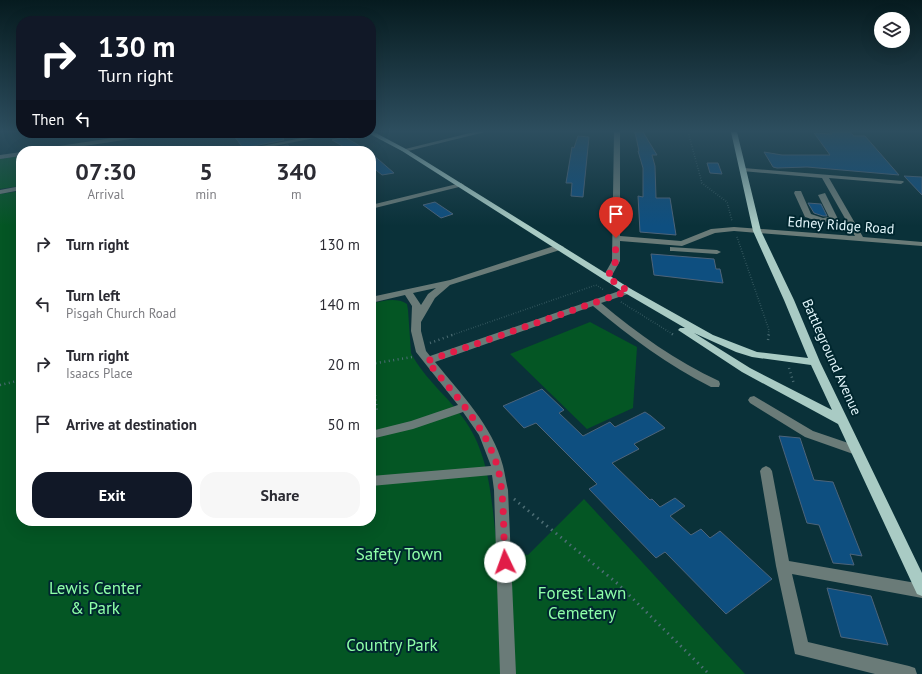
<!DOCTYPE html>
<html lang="en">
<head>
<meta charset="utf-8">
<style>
	body { margin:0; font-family:"PT Sans",sans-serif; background:#f7f7f7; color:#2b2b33; height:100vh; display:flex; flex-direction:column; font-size:15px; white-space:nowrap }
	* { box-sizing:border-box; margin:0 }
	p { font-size:13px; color:#7c7c81 }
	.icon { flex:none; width:22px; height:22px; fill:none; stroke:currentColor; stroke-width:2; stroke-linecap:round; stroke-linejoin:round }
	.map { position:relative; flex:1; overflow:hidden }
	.sheet { position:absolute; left:16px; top:146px; width:360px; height:380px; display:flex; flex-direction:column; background:#fff; border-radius:16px; box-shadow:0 4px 16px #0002 }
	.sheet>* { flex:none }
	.hud { position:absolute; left:16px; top:16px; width:360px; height:122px; border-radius:16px; box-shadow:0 4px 16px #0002; background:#111827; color:#fff; overflow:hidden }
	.tools { position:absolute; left:874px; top:12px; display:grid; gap:8px }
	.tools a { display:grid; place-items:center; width:36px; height:36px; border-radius:50%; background:#fff; box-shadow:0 4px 16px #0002; font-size:20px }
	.pin { position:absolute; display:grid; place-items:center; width:34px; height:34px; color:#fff; margin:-41px -17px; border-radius:50% 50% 50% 0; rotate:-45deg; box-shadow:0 0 4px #0007 }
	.pin .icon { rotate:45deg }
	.me { position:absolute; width:44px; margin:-22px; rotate:357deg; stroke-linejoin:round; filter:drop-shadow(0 0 3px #0008) }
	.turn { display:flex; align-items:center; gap:14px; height:84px; padding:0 16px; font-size:18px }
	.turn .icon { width:52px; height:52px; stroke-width:2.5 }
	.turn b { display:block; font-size:28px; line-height:34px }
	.then { display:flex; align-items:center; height:38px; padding:0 16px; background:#0003; gap:8px; font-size:15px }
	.eta { display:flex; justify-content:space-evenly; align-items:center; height:68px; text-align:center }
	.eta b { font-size:24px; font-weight:600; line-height:28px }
	.button { display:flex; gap:8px; margin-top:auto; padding:8px 16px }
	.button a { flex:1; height:46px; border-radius:16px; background:#111827; color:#fff; font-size:16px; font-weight:600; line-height:46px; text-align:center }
	.button a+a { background:#f7f7f7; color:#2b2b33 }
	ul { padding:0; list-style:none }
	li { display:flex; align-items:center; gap:12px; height:60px; padding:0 16px }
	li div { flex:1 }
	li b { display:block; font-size:15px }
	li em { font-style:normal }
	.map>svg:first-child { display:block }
</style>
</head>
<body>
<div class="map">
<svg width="922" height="674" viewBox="0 0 922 674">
	<rect width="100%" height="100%" fill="#0a3139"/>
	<path fill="#045624" d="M 21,156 L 21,186 L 0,189 L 0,159 Z
		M 21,191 L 21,521 L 371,521 L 371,304 C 383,301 396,297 407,304 L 408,310 L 411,353 C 425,380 450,398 466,422 C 491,459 492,506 497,549 L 528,555 L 584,499 L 745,674 L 0,674 L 0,194 Z
		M 590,322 L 637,347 L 633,408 L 587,429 L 510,354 Z"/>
	<path fill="#0e4f80" stroke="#4d647a" d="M 635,132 L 643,132 L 657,155 L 652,155 L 655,166 L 656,198 L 670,198 L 676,235 L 640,232 L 638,196 L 643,197 L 643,168 L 638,151 L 639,151 Z
		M 830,132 L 850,132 L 854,136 L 865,136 L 899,175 L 807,167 L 777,168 L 773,167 L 764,152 L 782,155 L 830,155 L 814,133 L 832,134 Z
		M 232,133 L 280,133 L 284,140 L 243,148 Z
		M 578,136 L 589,137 L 583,197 L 571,196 L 572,183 L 566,183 L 572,147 L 574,148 Z
		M 345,137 L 368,151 L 351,151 L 332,140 Z
		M 288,145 L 292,151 L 257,151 Z
		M 371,153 L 394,173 L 382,175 L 371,166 Z
		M 707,163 L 718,163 L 722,174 L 710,173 Z
		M 904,176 L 922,177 L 922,195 Z
		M 435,202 L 453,214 L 441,218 L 423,205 Z
		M 808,203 L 821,204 L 827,216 L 823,216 L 814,213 Z
		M 651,254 L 714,259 L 716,269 L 720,269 L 723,283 L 654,275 Z
		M 542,389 L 564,410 L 559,413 L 583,436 L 610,422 L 615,427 L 645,412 L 651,416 L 665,428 L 634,444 L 639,449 L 612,463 L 650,500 L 652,499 L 660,507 L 675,498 L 685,506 L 670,516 L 691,535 L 701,529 L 710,538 L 720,531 L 772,579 L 726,614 L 665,552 L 656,558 L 589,489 L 597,484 L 536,423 L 524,428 L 503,406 Z
		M 779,436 L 800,438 L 814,480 L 833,482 L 862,556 L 850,554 L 854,565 L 833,563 L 819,525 L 807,523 Z
		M 827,588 L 871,596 L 888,645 L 841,637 Z"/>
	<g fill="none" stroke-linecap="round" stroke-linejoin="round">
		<path stroke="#4d6e75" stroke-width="1.5" stroke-dasharray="0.5 2" stroke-linecap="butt" d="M 688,132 L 702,183 L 727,202 L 732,221
			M 737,237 L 769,330 L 768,335
			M 621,302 L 674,335
			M 452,335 L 596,285 L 604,290"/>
		<path stroke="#4d6e75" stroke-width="2.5" stroke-dasharray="1 3.5" stroke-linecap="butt" d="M 672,334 L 675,336
			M 768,340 L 769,334
			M 430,343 L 455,334
			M 371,364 L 412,357
			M 371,364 L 377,411
			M 789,368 L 794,384
			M 0,385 L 21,380"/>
		<path stroke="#4d6e75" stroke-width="3" stroke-dasharray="1.5 4.5" stroke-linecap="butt" d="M 514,499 L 618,584 L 709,674"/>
		<path fill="#6a7b78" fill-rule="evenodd" d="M 474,132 L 485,132 L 404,152 L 401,150 Z
			M 614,132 L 620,132 L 620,236 L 681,241 L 711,229 L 734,227 L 855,236 L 822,178 L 742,171 L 741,170 L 744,168 L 903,181 L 904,182 L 901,184 L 829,178 L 863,237 L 922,242 L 922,246 L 734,231 L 715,233 L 682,246 L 620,241 L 620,261 L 610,279 L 604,279 L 603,277 L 612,261 Z
			M 145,133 L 160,133 L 157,135 L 51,151 L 36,151 L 39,149 Z
			M 327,133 L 340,133 L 249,151 L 236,151 Z
			M 21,152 L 21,156 L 0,159 L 0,155 Z
			M 461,183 L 464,185 L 463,186 L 371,209 L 371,205 Z
			M 21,186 L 21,190 L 0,194 L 0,190 Z
			M 795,191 L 801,191 L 811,214 L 823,218 L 829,217 L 818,195 L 825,193 L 838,219 C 829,226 815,220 805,217 L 794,193 Z
			M 557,245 L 560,245 L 564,247 L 563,249 L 450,285 L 435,298 L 421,322 L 421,331 L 426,351 L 430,356 L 628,288 L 631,289 L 633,291 L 631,293 L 601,303 C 638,334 676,361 719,381 L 720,384 L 719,387 L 711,387 C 668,365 630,337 593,306 L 435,362 C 460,393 493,426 503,466 C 505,474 506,482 508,490 L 516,674 L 500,674 L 494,490 L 492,475 L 371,486 L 371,476 L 491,466 L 479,435 L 463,412 L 413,429 L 371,439 L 371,431 L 411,421 L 458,405 L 416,352 L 411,331 L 412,306 L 405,295 L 371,303 L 371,297 L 450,280 ZM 436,288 L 428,294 L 421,305 L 413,293 Z
			M 670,247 L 717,250 L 721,252 L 717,254 L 673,251 L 670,251 Z
			M 754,396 L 813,431 L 860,447 L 862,450 L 860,453 L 856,455 L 805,437 L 750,403 L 748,400 L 750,397 Z
			M 766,466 L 770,468 L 772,471 L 789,561 L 922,584 L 922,598 L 792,574 L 808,642 L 909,666 L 915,668 L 917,674 L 875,674 L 795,654 L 776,566 L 760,471 L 762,468 Z"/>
		<path fill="#a9cbc4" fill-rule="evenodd" d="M 374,132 L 406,149 L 631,289 L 713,335 L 757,352 L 808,358 L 784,300 L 753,231 L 731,132 L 737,132 L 761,231 L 794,300 L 820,362 L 922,573 L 922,596 L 917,594 L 838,424 L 742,372 L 678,330 L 680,328 L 685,328 L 625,293 L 402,151 L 368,133 ZM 694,333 L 736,352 L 752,357 L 811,365 L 832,410 L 750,368 Z"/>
	</g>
	<linearGradient id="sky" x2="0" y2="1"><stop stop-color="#061b1f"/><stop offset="0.58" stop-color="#2d4e5f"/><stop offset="1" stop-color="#2d4e5f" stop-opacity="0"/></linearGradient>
	<rect width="922" height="226" fill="url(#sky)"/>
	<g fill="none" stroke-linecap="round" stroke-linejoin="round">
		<path stroke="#e11d48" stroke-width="7" stroke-dasharray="0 12.6" d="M 505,562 C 503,534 505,492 497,465 C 484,424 453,393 427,361 L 628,291 L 607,277 L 615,265 L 616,238"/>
	</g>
	<g text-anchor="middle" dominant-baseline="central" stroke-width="4" stroke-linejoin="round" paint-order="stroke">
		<g font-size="14" fill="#e2f6fb" stroke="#00272f">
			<text transform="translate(841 225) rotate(4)">Edney Ridge Road</text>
			<text transform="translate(832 357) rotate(66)">Battleground Avenue</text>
		</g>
		<g font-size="17" fill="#8effa8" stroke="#00272f">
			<text x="399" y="554">Safety Town</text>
			<text x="95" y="588">Lewis Center<tspan x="95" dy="20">&amp; Park</tspan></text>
			<text x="582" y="593">Forest Lawn<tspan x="582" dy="20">Cemetery</tspan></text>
			<text x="392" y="645">Country Park</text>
		</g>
	</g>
</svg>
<div class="tools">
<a><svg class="icon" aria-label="layers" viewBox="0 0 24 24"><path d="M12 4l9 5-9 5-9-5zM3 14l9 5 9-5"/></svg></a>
</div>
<div class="pin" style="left:616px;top:238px;background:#d93025"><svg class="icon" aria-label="arrive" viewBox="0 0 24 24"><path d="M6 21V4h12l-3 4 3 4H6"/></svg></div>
<svg class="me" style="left:505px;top:562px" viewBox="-20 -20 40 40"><circle r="19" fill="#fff"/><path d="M0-13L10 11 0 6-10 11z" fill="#e11d48"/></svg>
<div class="hud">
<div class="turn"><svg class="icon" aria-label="right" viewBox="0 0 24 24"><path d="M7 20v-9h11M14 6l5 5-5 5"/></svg><div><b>130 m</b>Turn right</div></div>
<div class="then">Then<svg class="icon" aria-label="left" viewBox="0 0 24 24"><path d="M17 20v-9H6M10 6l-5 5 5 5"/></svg></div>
</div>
<section class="sheet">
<div class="eta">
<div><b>07:30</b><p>Arrival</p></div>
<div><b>5</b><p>min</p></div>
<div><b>340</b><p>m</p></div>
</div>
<ul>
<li><svg class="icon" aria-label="right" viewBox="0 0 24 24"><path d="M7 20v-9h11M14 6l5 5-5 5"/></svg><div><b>Turn right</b></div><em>130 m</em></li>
<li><svg class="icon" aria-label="left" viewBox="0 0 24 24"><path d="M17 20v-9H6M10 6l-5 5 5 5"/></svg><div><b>Turn left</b><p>Pisgah Church Road</p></div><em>140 m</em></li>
<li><svg class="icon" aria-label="right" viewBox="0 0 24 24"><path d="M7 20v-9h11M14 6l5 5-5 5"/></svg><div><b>Turn right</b><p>Isaacs Place</p></div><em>20 m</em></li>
<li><svg class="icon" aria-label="arrive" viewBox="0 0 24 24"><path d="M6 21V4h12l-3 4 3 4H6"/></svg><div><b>Arrive at destination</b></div><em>50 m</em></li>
</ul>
<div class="button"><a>Exit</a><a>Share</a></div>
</section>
</div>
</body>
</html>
